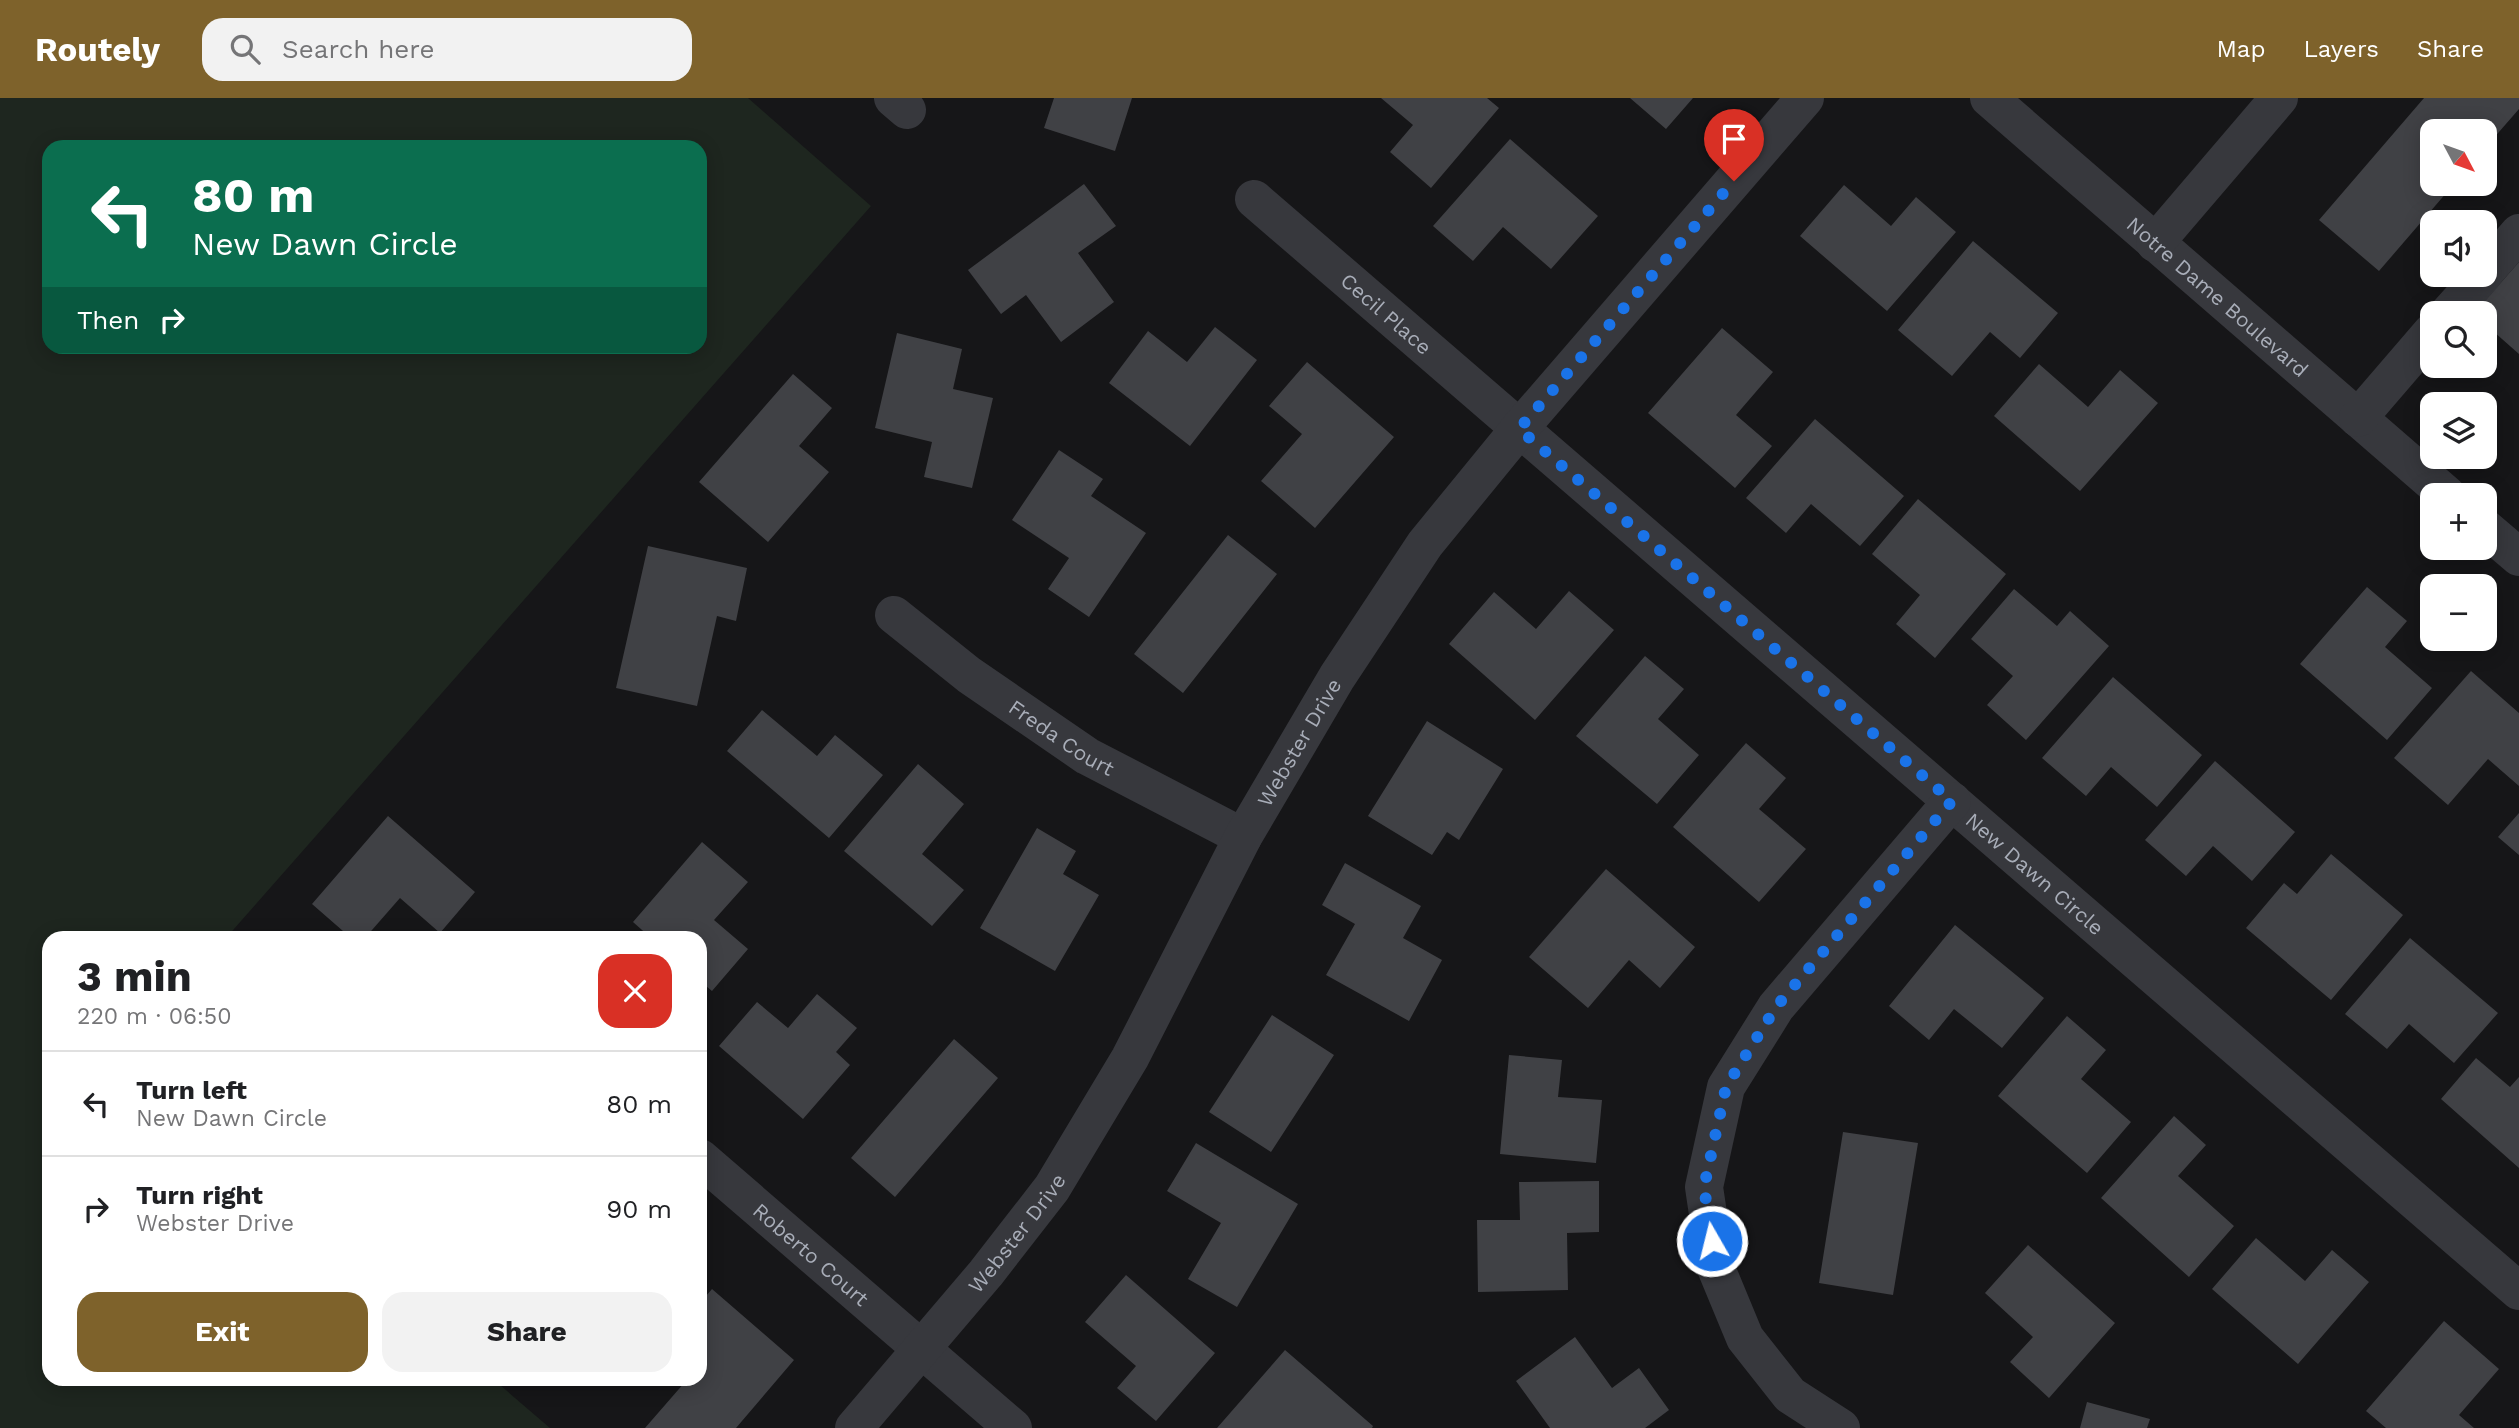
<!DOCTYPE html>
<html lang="en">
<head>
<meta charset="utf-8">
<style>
	body { margin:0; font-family:"Work Sans",sans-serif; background:#f2f2f2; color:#202124; height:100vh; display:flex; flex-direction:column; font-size:26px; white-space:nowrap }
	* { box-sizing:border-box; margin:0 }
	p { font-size:23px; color:#757577 }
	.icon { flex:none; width:38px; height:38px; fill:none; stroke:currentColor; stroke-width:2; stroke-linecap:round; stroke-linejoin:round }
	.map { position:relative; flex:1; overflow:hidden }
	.details { position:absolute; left:42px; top:833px; width:665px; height:455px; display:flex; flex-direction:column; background:#fff; border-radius:21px; box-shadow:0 4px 18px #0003 }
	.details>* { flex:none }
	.hud { position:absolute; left:42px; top:42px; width:665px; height:214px; border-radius:21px; box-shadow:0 4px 18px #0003; background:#0b6e4f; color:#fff; overflow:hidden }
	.needle { width:46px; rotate:131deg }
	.controls { position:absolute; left:2420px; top:21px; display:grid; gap:14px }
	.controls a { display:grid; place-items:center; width:77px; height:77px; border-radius:14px; background:#fff; box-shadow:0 4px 18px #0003; font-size:35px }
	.pin { position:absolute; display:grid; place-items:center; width:60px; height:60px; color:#fff; margin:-72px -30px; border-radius:50% 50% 50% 0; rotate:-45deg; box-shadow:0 0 7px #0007 }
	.pin .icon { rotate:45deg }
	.me { position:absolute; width:77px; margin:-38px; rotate:352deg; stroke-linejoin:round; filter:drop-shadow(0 0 5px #0008) }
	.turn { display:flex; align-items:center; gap:24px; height:147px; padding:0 35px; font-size:32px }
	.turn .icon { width:91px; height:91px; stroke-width:2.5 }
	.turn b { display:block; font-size:49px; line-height:60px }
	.then { display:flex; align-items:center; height:66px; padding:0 35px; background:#0003; gap:14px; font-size:26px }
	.round { display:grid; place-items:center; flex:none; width:74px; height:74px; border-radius:21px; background:#f2f2f2 }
	.head { display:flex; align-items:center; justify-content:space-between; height:119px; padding:0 35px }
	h1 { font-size:42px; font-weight:700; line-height:52px }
	.cta { display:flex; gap:14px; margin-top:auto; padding:14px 35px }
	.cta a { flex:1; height:80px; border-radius:21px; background:#7e622b; color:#fff; font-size:28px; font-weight:700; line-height:80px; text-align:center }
	.cta a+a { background:#f2f2f2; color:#202124 }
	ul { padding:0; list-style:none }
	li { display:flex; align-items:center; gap:21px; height:105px; padding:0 35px; border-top:2px solid #e0e0e0 }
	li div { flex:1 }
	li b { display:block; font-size:26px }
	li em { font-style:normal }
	header { display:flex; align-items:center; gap:42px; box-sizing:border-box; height:98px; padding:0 35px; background:#7e622b; color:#fff }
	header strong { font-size:33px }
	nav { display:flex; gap:38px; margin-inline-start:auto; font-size:24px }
	.search { width:490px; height:63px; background:#f2f2f2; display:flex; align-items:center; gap:18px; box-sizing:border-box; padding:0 24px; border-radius:21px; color:#757577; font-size:26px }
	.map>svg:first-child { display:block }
</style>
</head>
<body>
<header>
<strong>Routely</strong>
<div class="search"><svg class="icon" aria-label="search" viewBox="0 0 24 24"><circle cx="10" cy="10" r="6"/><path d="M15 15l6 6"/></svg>Search here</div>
<nav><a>Map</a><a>Layers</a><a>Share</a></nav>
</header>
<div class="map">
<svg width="2519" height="1330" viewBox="0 0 2519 1330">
	<rect width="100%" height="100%" fill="#161618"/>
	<path fill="#1e261f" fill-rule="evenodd" d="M 0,0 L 748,0 L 871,108 L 226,840 L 49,840 L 49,1281 L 493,1281 L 550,1330 L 0,1330 ZM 49,49 L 700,49 L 700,248 L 49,248 Z"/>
	<path fill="#404145" d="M 1054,0 L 1132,0 L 1115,53 L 1044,30 Z
		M 1381,0 L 1487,0 L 1499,10 L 1431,90 L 1390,54 L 1413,27 Z
		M 1630,0 L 1693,0 L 1666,31 Z
		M 2424,0 L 2519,0 L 2519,11 L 2485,50 L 2485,33 L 2432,33 L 2432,86 L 2454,86 L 2379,173 L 2319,122 Z
		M 1510,41 L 1598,118 L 1551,171 L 1503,129 L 1473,163 L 1433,128 Z
		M 1084,86 L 1116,128 L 1078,155 L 1114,204 L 1061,244 L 1026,197 L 1001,216 L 968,172 Z
		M 1844,87 L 1891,128 L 1916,99 L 1956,134 L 1887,213 L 1800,138 Z
		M 1973,143 L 2058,215 L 2020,260 L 1990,234 L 1952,278 L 1898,232 Z
		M 2519,164 L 2519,256 L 2485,226 L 2485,215 L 2474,215 Z
		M 1215,229 L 1257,262 L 1190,348 L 1109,285 L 1148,233 L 1187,264 Z
		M 1722,230 L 1773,274 L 1736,317 L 1772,348 L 1735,390 L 1648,315 Z
		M 897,235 L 962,251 L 953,291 L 993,300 L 972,390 L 924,379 L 932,344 L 875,330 Z
		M 1307,264 L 1394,339 L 1315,430 L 1261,383 L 1302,336 L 1269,308 Z
		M 2039,266 L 2088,309 L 2120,272 L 2158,305 L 2080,393 L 1994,318 Z
		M 793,276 L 832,310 L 799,348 L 829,374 L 768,444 L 699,384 Z
		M 1815,321 L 1904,398 L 1860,448 L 1811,406 L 1786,435 L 1746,400 Z
		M 1059,352 L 1103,381 L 1091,398 L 1146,435 L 1089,519 L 1048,491 L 1069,460 L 1012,422 Z
		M 1918,401 L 2006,476 L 1935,560 L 1896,526 L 1920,497 L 1872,456 Z
		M 1228,437 L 1277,476 L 1183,595 L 1134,556 Z
		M 648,448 L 747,470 L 736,523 L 717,518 L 697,608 L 616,590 Z
		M 2367,489 L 2407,523 L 2385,549 L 2432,590 L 2387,642 L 2300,566 Z
		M 2014,491 L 2057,528 L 2070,513 L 2109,548 L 2026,642 L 1987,607 L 2013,578 L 1971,541 Z
		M 1569,493 L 1614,532 L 1535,622 L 1449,546 L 1494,494 L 1536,531 Z
		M 1645,558 L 1684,591 L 1658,621 L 1699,657 L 1657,706 L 1576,638 Z
		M 2471,573 L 2519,615 L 2519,688 L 2488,661 L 2448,707 L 2394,660 Z
		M 2113,579 L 2202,657 L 2157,709 L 2111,669 L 2086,698 L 2042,660 Z
		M 762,612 L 817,658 L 835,637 L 883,677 L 829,740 L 727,653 Z
		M 1427,623 L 1503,671 L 1459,742 L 1447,734 L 1432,757 L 1368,718 Z
		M 1746,645 L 1786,680 L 1759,711 L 1806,751 L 1759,804 L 1673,729 Z
		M 2215,663 L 2295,734 L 2252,783 L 2213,748 L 2186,778 L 2145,742 Z
		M 918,666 L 964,706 L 922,756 L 964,792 L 932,828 L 844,753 Z
		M 2519,715 L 2519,757 L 2498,739 Z
		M 388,718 L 475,794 L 440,835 L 400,800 L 365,840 L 351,840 L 312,806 Z
		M 1037,730 L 1076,753 L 1063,776 L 1099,797 L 1055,873 L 980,830 Z
		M 702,744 L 748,784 L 714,822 L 748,851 L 712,893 L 700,883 L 700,840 L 651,840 L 633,824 Z
		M 2331,756 L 2403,817 L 2331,902 L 2246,830 L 2284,785 L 2297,796 Z
		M 1345,765 L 1421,808 L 1403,840 L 1442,862 L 1409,923 L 1326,877 L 1355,826 L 1322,807 Z
		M 1606,771 L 1695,849 L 1660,890 L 1629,862 L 1588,910 L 1529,859 Z
		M 1955,827 L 2044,900 L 2002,950 L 1954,911 L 1929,942 L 1889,908 Z
		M 2410,840 L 2498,915 L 2454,965 L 2409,926 L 2387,951 L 2345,916 Z
		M 817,896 L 857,930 L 836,954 L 850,967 L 803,1021 L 719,948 L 757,904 L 788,930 Z
		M 1272,917 L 1334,957 L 1271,1054 L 1209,1014 Z
		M 2067,918 L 2106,952 L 2081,981 L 2131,1024 L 2087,1075 L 1998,998 Z
		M 954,941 L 998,980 L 895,1099 L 851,1060 Z
		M 1509,957 L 1562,962 L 1558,999 L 1602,1002 L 1596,1065 L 1500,1056 Z
		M 2476,960 L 2510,989 L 2519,979 L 2519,1070 L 2441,1001 Z
		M 2174,1018 L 2206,1047 L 2178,1078 L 2234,1128 L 2189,1179 L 2101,1100 Z
		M 1843,1034 L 1918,1045 L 1893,1197 L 1819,1185 Z
		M 1196,1045 L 1298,1106 L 1237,1209 L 1188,1181 L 1221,1125 L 1167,1093 Z
		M 1599,1083 L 1599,1134 L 1567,1135 L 1568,1192 L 1478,1194 L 1477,1122 L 1520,1122 L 1519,1084 Z
		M 2256,1140 L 2305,1183 L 2332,1152 L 2369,1184 L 2298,1266 L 2212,1191 Z
		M 2028,1147 L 2115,1225 L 2049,1300 L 2010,1264 L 2033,1239 L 1985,1195 Z
		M 1126,1177 L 1215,1255 L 1156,1323 L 1117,1290 L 1136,1268 L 1085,1224 Z
		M 712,1191 L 794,1262 L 736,1330 L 645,1330 L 685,1284 L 681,1281 L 700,1281 L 700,1205 Z
		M 2444,1223 L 2499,1271 L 2459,1317 L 2474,1330 L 2386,1330 L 2366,1313 Z
		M 1575,1239 L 1612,1290 L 1639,1270 L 1669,1312 L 1645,1330 L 1550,1330 L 1516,1283 Z
		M 1285,1252 L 1373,1328 L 1372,1330 L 1217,1330 Z
		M 2087,1304 L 2150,1321 L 2147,1330 L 2080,1330 Z"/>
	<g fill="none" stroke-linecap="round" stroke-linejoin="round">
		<g stroke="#37383d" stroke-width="38">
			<path d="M 893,0 L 907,12"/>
			<path id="s1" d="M 1989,0 L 2447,397"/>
			<path id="s2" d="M 1254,101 L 2519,1193"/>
			<path d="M 2155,145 L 2279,0"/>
			<path d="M 2485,174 L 2519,135"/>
			<path d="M 2449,215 L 2483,177"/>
			<path d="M 2358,320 L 2432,234"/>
			<path d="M 2485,430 L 2519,459"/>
			<path id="s3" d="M 894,517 L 969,577 L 1087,658 L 1243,739"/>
			<path id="s4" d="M 700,1060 L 1013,1330"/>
			<path id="s5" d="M 854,1330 L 986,1175 L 1052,1090 L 1130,960 L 1243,739 L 1337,579 L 1425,446 L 1519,331 L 1805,0"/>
			<path d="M 1841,1330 L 1790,1297 L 1745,1240 L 1716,1170 L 1704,1089 L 1726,989 L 1776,909 L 1952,703"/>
		</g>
	</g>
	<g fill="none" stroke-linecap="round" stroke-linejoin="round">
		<path stroke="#1a73e8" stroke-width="12" stroke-dasharray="0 21.6" d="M 1712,1143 L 1704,1089 L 1726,989 L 1776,909 L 1952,703 L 1519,331 L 1734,83"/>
	</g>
	<g text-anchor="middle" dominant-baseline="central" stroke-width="7" stroke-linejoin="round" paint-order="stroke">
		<g font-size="21" fill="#a8adb8" stroke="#111113">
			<text stroke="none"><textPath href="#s1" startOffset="303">Notre Dame Boulevard</textPath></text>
			<text stroke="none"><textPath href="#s2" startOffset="175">Cecil Place</textPath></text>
			<text stroke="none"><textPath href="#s3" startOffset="208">Freda Court</textPath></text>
			<text stroke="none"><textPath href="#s5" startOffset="821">Webster Drive</textPath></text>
			<text stroke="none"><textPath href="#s2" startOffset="1032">New Dawn Circle</textPath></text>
			<text stroke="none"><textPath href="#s5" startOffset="254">Webster Drive</textPath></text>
			<text stroke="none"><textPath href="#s4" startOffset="147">Roberto Court</textPath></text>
		</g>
	</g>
</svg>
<div class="controls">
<a><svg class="needle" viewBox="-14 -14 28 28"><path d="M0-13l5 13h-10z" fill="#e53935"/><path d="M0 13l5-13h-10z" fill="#757577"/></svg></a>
<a><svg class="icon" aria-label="sound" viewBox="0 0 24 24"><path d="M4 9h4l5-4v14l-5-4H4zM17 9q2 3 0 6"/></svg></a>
<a><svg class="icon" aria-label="search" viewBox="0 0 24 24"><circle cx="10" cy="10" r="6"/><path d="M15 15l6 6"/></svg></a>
<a><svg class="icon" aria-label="layers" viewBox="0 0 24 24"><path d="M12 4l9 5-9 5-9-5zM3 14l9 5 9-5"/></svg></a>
<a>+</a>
<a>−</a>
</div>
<div class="pin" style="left:1734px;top:83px;background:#d93025"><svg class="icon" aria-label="arrive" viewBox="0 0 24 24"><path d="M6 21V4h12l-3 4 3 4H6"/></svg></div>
<svg class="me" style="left:1712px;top:1143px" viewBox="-20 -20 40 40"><circle r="17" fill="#1a73e8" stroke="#fff" stroke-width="3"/><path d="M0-11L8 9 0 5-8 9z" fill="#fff"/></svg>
<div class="hud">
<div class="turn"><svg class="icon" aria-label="left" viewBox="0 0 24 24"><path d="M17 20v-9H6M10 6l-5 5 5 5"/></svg><div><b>80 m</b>New Dawn Circle</div></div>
<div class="then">Then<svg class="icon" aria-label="right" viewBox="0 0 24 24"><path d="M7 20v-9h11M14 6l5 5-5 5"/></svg></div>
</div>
<section class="details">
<div class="head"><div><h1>3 min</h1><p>220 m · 06:50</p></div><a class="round" style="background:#d93025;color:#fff"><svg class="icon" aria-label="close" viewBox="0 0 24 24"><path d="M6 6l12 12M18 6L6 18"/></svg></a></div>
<ul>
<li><svg class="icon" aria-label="left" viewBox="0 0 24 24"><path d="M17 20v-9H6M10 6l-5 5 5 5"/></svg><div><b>Turn left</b><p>New Dawn Circle</p></div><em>80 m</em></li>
<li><svg class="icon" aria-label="right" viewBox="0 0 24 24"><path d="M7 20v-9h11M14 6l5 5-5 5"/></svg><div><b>Turn right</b><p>Webster Drive</p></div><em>90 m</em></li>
</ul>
<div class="cta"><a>Exit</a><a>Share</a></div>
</section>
</div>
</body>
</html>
